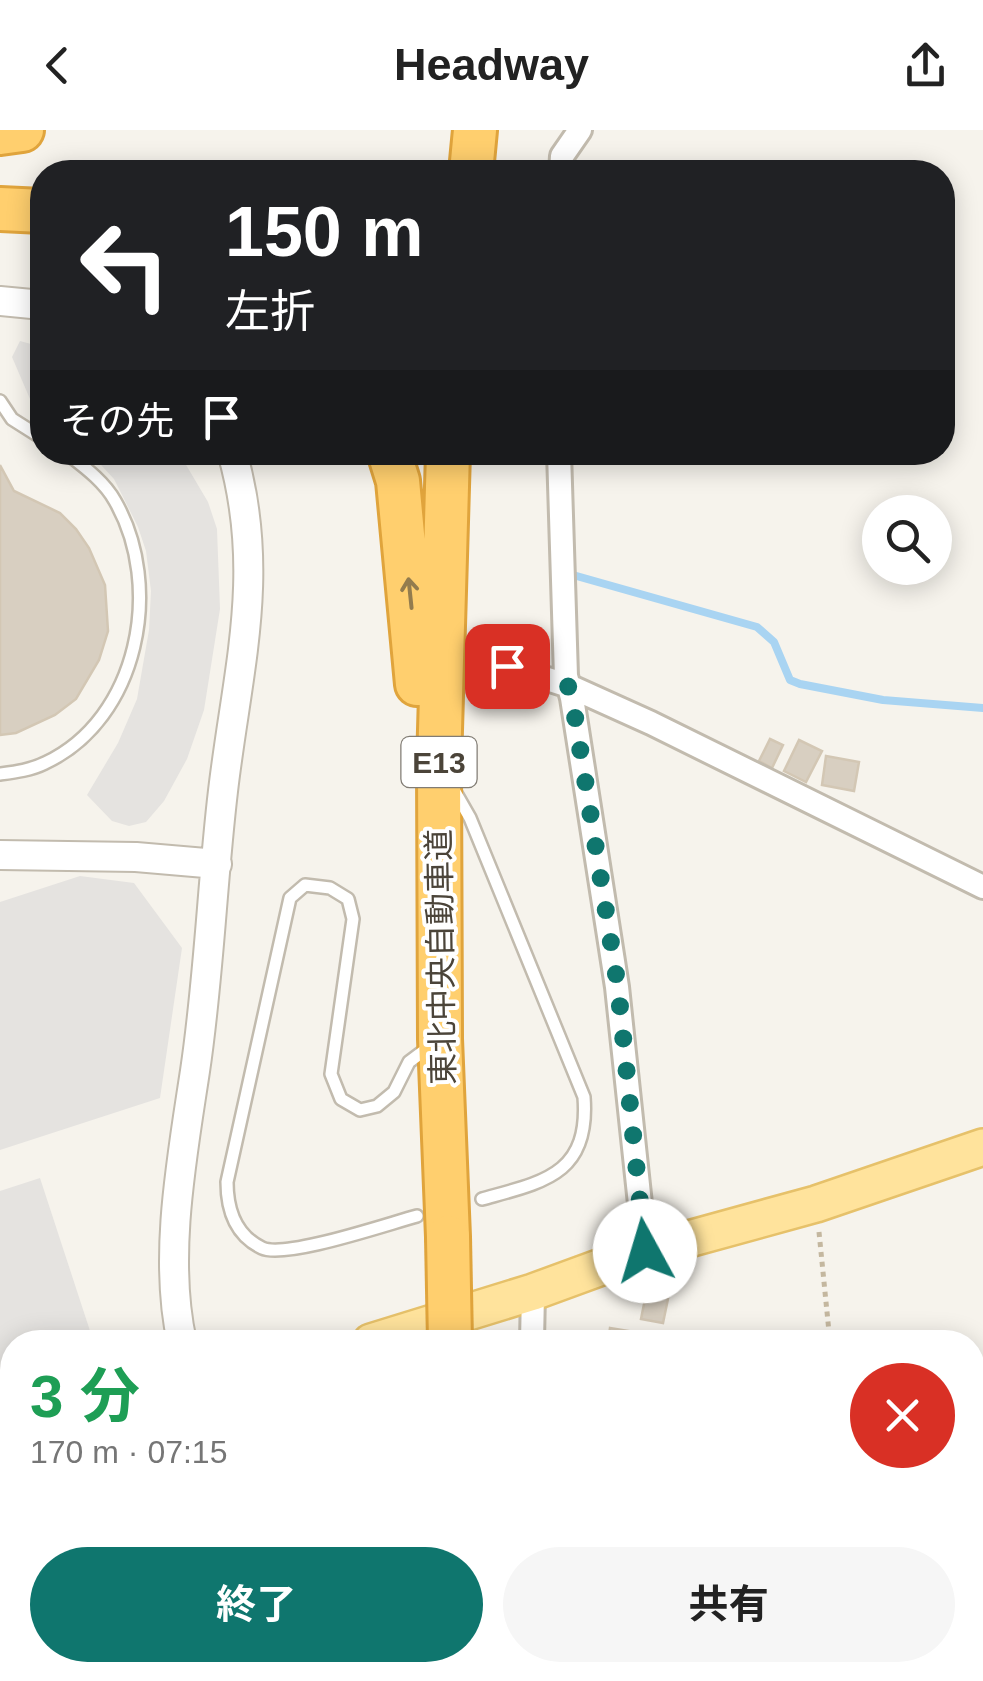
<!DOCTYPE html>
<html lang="ja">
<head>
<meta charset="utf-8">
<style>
	body { margin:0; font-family:Arial,"Noto Sans JP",sans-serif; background:#f6f6f6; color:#222; height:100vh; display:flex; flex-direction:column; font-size:38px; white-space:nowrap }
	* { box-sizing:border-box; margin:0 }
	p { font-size:32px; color:#767676 }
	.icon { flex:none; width:55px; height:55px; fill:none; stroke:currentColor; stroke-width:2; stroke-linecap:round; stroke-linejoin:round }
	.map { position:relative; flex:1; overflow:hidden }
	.drawer { position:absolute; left:0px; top:1200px; width:985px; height:352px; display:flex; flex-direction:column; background:#fff; border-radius:40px 40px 0 0; box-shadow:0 5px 25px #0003 }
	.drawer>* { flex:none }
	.top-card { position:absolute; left:30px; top:30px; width:925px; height:305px; border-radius:40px; box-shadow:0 5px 25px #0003; background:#202124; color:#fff; overflow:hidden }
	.controls { position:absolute; left:862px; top:365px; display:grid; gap:20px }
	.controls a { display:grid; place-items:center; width:90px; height:90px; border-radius:50%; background:#fff; box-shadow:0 5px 25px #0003; font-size:50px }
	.pin { position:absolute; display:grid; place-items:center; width:85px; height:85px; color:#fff; margin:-42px; border-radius:20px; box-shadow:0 5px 15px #0006 }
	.me { position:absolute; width:110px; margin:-55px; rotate:354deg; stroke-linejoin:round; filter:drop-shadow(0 0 8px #0008) }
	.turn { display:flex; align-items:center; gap:35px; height:210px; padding:0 30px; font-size:45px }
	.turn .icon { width:130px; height:130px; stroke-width:2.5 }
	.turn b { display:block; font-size:70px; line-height:85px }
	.then { display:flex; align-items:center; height:95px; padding:0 30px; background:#0003; gap:20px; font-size:38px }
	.round { display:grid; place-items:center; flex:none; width:105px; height:105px; border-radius:52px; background:#f6f6f6 }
	.overview { display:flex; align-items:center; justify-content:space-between; height:170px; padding:0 30px }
	h1 { font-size:60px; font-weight:700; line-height:75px; color:#1e9e55 }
	.button { display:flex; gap:20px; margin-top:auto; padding:20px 30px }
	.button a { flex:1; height:115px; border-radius:60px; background:#0f766e; color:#fff; font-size:40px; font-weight:700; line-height:115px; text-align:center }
	.button a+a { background:#f6f6f6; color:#222 }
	header { display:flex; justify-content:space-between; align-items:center; height:130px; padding:0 30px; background:#fff; font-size:45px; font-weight:700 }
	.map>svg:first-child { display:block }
</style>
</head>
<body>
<header><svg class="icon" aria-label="back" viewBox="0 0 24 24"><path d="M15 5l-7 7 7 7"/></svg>Headway<svg class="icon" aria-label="share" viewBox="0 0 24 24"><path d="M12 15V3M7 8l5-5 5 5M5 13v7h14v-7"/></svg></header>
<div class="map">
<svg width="983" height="1551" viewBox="0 0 983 1551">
	<rect width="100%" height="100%" fill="#f6f3ec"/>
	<path fill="#e5e3e0" d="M 20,211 L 42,217 L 42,288 L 36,283 L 12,227 Z
		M 90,323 L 179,323 L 208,372 L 217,399 L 220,479 L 204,580 L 187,629 L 164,671 L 146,692 L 129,696 L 112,691 L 87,665 L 118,613 L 137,569 L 149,500 L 151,461 L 146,421 L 138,397 L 114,349 Z
		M 80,746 L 134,753 L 182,818 L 160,968 L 0,1020 L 0,772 Z
		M 40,1048 L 93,1210 L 12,1212 L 12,1236 L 0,1240 L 0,1061 Z"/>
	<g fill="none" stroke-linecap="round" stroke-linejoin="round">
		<path stroke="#a9d4f2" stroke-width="8" d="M 573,445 L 757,497 L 774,512 L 790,550 L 800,554 L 883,570 L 983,578"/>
	</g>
	<path fill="#d8cfc1" stroke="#d3c7b4" stroke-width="2.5" d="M 0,335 L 14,361 L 60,383 L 76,399 L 89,418 L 105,455 L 108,501 L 99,530 L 76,569 L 55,585 L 16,603 L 0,605 Z
		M 770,609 L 783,615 L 772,638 L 759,631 Z
		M 799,610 L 822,621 L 806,652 L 784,641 Z
		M 826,626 L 859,632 L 854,661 L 822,655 Z
		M 647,1159 L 669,1164 L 663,1193 L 641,1189 Z
		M 610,1198 L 659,1206 L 658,1212 L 608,1212 Z
		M 0,1503 L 12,1505 L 12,1540 L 22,1540 L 20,1551 L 0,1551 Z"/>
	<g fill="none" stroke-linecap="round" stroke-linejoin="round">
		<defs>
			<path id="service" d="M 0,271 L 12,289 L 42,308
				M 0,644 C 15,642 31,640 45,633 C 139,589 164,456 115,371 C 104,351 83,336 65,322
				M 454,660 L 470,688 L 584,967 C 590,1045 543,1052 482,1069
				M 417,1086 C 387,1094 285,1129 262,1118 C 235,1105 227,1079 227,1052 L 290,768 L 305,755 L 330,758 L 348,769 L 353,789 L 331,944 L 341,969 L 360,980 L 377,976 L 394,962 L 409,932 L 429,917"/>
			<path id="minor" d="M 561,42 L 562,26 L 580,0
				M 559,322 L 566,546 L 572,568 L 617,857 L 645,1121
				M 507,536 L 569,556 L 651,593 L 983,757
				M 532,1212 L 533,1162
				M 280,1551 L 282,1540
				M 525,1551 L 526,1540"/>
			<path id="tertiary" d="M 0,171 L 42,175
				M 0,725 L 136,727 L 217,734
				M 182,1212 C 163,1128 182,1027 195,941 C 209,848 212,754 223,661 C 237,541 267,444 232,322"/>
			<path id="primary" d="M 371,1212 L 533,1162 L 645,1121 L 816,1074 L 983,1017
				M 0,1331 L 12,1328"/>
			<path id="motorway" d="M 0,3 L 22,0
				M 471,42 L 475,0
				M 0,79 L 42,81
				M 389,322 L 398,351 L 417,554
				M 448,322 L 439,635 L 440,909 L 448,1107
				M 438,1551 L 439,1540"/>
		</defs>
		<use href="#service" stroke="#c2bbae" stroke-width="16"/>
		<use href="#minor" stroke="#c2bbae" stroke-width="28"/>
		<use href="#tertiary" stroke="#c2bbae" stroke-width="32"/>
		<use href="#primary" stroke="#e6c16a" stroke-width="40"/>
		<use href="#motorway" stroke="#e0a43c" stroke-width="48"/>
		<path stroke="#c4b79f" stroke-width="5" stroke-dasharray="5 5" stroke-linecap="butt" d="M 819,1102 L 830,1212
			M 972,1470 L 983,1476
			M 116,1540 L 116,1551
			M 754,1551 L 759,1540"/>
		<use href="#service" stroke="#fff" stroke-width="11"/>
		<use href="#minor" stroke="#fff" stroke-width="22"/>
		<use href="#tertiary" stroke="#fff" stroke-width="28"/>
		<use href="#primary" stroke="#ffe39c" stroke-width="35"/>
		<use href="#motorway" stroke="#ffcf6e" stroke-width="42"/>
		<defs>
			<path id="motorway-bridge" d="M 448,1107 L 450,1212"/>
		</defs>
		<use href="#motorway-bridge" stroke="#e0a43c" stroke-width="48" stroke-linecap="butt"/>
		<use href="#motorway-bridge" stroke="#ffcf6e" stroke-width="42"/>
	</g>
	<defs><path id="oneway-shaft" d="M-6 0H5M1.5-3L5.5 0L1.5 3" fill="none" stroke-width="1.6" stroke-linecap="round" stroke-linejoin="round" transform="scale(2.5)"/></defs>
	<use stroke="#937c4e" href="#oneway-shaft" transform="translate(410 463) rotate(-96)"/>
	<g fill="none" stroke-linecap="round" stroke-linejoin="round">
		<path stroke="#0f766e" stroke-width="18" stroke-dasharray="0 32.4" d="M 507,536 L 568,556 L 572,568 L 618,857 L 645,1121"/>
	</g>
	<g text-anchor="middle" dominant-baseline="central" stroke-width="8" stroke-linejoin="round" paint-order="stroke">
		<rect fill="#fff" stroke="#817c74" stroke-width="2.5" x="401.5" y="607" width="75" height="50" rx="8"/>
		<g font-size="30" font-weight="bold" fill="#4b4439">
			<text x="439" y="632">E13</text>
		</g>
		<g font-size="32" fill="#4b4439" stroke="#fff">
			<text transform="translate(441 827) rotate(-91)">東北中央自動車道</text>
		</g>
	</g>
</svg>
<div class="controls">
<a><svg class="icon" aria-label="search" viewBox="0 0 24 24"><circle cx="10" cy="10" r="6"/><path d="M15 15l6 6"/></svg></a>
</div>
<div class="pin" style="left:507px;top:536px;background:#d93025"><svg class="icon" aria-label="arrive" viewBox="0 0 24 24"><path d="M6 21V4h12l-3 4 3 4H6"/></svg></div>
<svg class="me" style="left:645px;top:1121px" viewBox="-20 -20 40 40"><circle r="19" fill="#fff"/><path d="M0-13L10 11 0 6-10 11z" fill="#0f766e"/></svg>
<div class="top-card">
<div class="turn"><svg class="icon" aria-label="left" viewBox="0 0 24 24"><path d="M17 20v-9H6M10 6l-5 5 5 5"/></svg><div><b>150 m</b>左折</div></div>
<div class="then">その先<svg class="icon" aria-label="arrive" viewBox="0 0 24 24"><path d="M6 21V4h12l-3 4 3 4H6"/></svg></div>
</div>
<section class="drawer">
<div class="overview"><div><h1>3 分</h1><p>170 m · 07:15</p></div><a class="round" style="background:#d93025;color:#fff"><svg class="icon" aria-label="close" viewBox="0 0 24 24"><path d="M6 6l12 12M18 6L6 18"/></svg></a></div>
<div class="button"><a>終了</a><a>共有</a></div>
</section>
</div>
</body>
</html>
